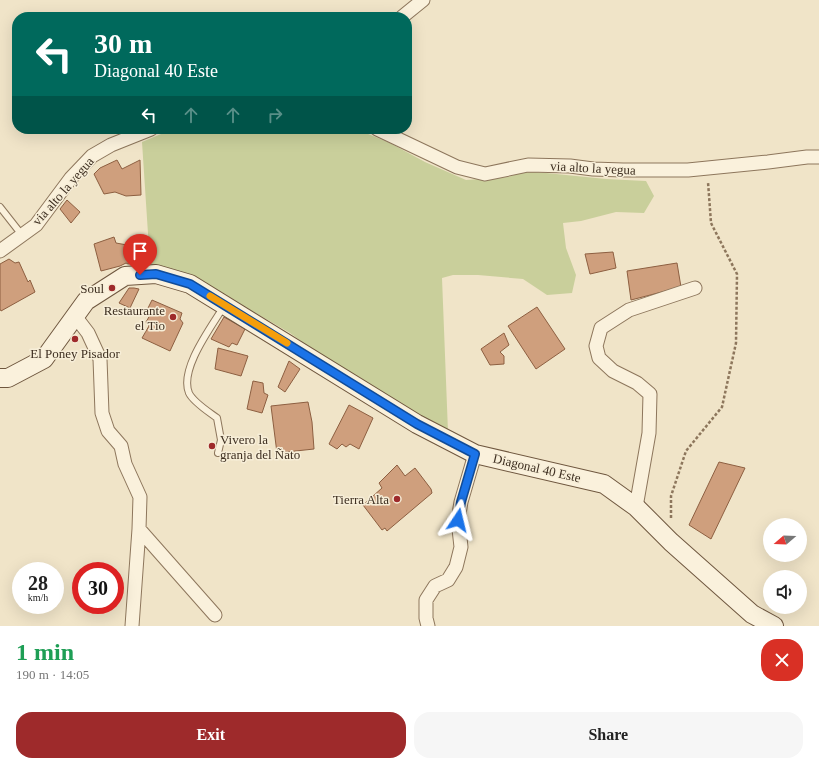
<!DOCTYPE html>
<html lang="en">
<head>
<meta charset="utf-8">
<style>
	body { margin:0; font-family:"Times New Roman",serif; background:#f6f6f6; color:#222; height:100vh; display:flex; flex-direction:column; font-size:15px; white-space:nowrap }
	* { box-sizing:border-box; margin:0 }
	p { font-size:13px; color:#767676 }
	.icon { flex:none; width:22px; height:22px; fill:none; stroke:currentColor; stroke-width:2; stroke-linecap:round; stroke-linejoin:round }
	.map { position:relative; height:626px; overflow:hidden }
	.sheet { display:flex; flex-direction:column; background:#fff; flex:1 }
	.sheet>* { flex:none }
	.top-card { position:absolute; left:12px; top:12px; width:400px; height:122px; border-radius:16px; box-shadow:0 4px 16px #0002; background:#00695c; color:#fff; overflow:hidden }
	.needle { width:26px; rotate:251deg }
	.buttons { position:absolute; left:763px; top:518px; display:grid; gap:8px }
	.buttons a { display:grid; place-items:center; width:44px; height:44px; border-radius:50%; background:#fff; box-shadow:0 4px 16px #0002; font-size:20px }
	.speed { position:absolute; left:12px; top:562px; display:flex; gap:8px; font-size:20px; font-weight:700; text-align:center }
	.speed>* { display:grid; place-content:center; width:52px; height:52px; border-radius:50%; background:#fff; box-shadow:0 4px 16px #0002; line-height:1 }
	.speed small { font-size:10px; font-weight:400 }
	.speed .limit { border:6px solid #d22; background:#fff; color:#111 }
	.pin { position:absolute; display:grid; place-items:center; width:34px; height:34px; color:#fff; margin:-41px -17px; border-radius:50% 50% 50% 0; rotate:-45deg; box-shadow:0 0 4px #0007 }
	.pin .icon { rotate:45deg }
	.me { position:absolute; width:44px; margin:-22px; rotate:10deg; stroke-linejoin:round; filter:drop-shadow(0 0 3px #0008) }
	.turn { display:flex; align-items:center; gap:14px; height:84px; padding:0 16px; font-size:18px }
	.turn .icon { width:52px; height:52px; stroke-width:2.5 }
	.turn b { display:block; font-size:28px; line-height:34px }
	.lanes { display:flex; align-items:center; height:38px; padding:0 16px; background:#0003; justify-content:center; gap:20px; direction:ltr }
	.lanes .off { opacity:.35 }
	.round { display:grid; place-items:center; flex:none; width:42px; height:42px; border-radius:16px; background:#f6f6f6 }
	.overview { display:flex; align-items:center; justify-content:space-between; height:68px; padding:0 16px }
	h1 { font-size:24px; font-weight:700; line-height:30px; color:#1e9e55 }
	.cta { display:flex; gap:8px; margin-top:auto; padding:8px 16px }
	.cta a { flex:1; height:46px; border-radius:16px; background:#9e2a2b; color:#fff; font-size:16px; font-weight:700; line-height:46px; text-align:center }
	.cta a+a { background:#f6f6f6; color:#222 }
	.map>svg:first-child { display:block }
</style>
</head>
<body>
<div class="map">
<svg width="819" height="626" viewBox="0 0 819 626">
	<rect width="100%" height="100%" fill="#f0e4c8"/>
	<path fill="#c9cf9b" d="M 173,129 L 356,129 L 390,143 L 425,162 L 466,180 L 508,177 L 526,171 L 606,179 L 646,181 L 654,196 L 644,213 L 616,212 L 581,221 L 563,223 L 566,248 L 576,275 L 572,293 L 547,295 L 523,279 L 478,275 L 453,275 L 442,278 L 448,432 L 401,405 L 364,380 L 313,350 L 290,333 L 187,273 L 183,275 L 150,264 L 142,142 Z"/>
	<path fill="#cf9f7d" stroke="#8d5f41" d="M 117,160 L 122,169 L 140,160 L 141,195 L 126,196 L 115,192 L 104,194 L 94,174 L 100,168 Z
		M 67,200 L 80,212 L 71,223 L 60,209 Z
		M 114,237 L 116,243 L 127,245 L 127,247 L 136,250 L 138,262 L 128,264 L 126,263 L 120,266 L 101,271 L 94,244 Z
		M 613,252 L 616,268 L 590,274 L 585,254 Z
		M 9,259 L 15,263 L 19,262 L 28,282 L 30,280 L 35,292 L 1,311 L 0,309 L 0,264 Z
		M 677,263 L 681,287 L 631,300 L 627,271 Z
		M 129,288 L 134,288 L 139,289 L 130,308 L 119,303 Z
		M 152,300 L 182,313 L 180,319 L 183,323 L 170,351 L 142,338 L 149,326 L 146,322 L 153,310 L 148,308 Z
		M 537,307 L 565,349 L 536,369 L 508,326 Z
		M 224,317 L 245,329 L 237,345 L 232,343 L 229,347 L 211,339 Z
		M 504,333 L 509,345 L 500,352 L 504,356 L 504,364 L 490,365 L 481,349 Z
		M 218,348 L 248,356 L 241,376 L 215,369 Z
		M 289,361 L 300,369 L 285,392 L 278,387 Z
		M 253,381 L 263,383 L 264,393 L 268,395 L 262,413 L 247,409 Z
		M 308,402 L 312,422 L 314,449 L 277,453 L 271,406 Z
		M 349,405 L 373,418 L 359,449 L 350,444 L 346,447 L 342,444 L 337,449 L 329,444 Z
		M 719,462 L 745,468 L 711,539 L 689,525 Z
		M 397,465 L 405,476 L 415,468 L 431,489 L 432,493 L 387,531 L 385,528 L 382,530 L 363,505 L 382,488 L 379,483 Z"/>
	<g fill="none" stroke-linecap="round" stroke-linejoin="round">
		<defs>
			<path id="lane" d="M 0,207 L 22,235
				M 218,453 L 221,440 L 217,418 C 209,412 193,402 189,393 C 179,369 212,326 224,306"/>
			<path id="street" d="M 402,17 L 423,0
				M 377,129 L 457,167 L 485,174 L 528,165 L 570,166 L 593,169 L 623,170 L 688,170 L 768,162 L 807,157 L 819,157
				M 0,251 L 36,225 L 71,178 L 92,156 L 111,145 L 151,129
				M 75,316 L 88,333 L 100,359 L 102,413 L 108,431 L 121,446 L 125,464 L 140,497 L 139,529 L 132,626
				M 636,507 L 649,433 L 650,394 L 637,383 L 613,371 L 599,358 L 596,346 L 601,328 L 629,310 L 695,288
				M 139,529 L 215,615
				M 428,626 L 426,618 L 426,600 L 435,586 L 448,580 L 456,567 L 461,547 L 458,520 L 461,502 L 475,454"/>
			<path id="secondary" d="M 0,378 L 8,378 L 44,359 L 86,301 L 125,276 L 156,274 L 190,284 L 417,424 L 475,454 L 604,484 L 636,507 L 671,542 L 752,614 L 774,626"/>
		</defs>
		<use href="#lane" stroke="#8d765c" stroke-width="8"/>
		<use href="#street" stroke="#8d765c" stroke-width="15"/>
		<use href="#secondary" stroke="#6f573f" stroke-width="20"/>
		<path stroke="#8d765c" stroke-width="2.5" stroke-dasharray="3 2" stroke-linecap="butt" d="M 671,518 L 671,496 L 686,451 L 722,407 L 736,343 L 737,274 L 711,223 L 708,182"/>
		<use href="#lane" stroke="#faf1dc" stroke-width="6"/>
		<use href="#street" stroke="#faf1dc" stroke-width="13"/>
		<use href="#secondary" stroke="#faf1dc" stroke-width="18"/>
	</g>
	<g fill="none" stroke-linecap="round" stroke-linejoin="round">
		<defs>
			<path id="route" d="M 140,275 L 156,274 L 190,284 L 417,424 L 475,454 L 461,502 L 458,520"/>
		</defs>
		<use href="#route" stroke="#114b97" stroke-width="10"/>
		<use href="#route" stroke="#1a73e8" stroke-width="7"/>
		<path stroke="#f59e0b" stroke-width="7" d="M 210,296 L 287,343"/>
	</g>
	<g fill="#9e2a2b" stroke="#f7eed8" stroke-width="1.5">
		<circle cx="112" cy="288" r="4"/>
		<circle cx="173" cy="317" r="4"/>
		<circle cx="75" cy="339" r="4"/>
		<circle cx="212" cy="446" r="4"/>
		<circle cx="397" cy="499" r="4"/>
	</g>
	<g text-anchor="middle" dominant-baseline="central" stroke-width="3" stroke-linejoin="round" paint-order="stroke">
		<g font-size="13" fill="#3d2e20" stroke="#f7eed8">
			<text transform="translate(593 168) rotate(3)">via alto la yegua</text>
			<text transform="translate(63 191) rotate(-49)">via alto la yegua</text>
			<text transform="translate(537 468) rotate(13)">Diagonal 40 Este</text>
		</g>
		<g font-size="13" fill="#3d2e20" stroke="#f7eed8" text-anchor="end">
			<text x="104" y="288">Soul</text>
			<text x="165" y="310">Restaurante<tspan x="165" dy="15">el Tio</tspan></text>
			<text x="75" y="353" text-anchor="middle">El Poney Pisador</text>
			<text x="220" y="439" text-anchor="start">Vivero la<tspan x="220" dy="15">granja del Ñato</tspan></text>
			<text x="389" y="499">Tierra Alta</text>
		</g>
	</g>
</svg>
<div class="buttons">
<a><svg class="needle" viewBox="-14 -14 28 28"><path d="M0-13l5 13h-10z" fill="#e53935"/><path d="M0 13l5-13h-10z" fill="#767676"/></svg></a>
<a><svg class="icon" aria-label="sound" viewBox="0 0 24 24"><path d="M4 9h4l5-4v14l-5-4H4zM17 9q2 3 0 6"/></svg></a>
</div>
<div class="speed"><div>28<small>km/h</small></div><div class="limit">30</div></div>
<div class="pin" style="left:140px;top:275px;background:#d93025"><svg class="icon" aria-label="arrive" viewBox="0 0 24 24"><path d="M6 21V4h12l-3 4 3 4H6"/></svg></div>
<svg class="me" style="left:458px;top:520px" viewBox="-20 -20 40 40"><path d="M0-17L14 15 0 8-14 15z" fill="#1a73e8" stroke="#fff" stroke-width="4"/></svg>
<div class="top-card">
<div class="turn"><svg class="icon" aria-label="left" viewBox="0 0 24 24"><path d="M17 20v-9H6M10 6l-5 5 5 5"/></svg><div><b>30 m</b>Diagonal 40 Este</div></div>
<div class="lanes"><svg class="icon" aria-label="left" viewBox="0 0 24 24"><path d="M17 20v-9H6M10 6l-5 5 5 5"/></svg><svg class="icon off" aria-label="ahead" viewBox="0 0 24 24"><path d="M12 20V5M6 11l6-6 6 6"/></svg><svg class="icon off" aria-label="ahead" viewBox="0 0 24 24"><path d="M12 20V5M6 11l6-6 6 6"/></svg><svg class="icon off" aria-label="right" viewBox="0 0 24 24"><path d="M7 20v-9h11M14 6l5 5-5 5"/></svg></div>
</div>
</div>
<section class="sheet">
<div class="overview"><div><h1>1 min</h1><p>190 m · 14:05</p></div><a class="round" style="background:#d93025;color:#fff"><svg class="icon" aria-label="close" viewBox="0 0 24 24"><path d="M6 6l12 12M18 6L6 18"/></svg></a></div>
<div class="cta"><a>Exit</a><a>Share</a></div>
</section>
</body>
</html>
